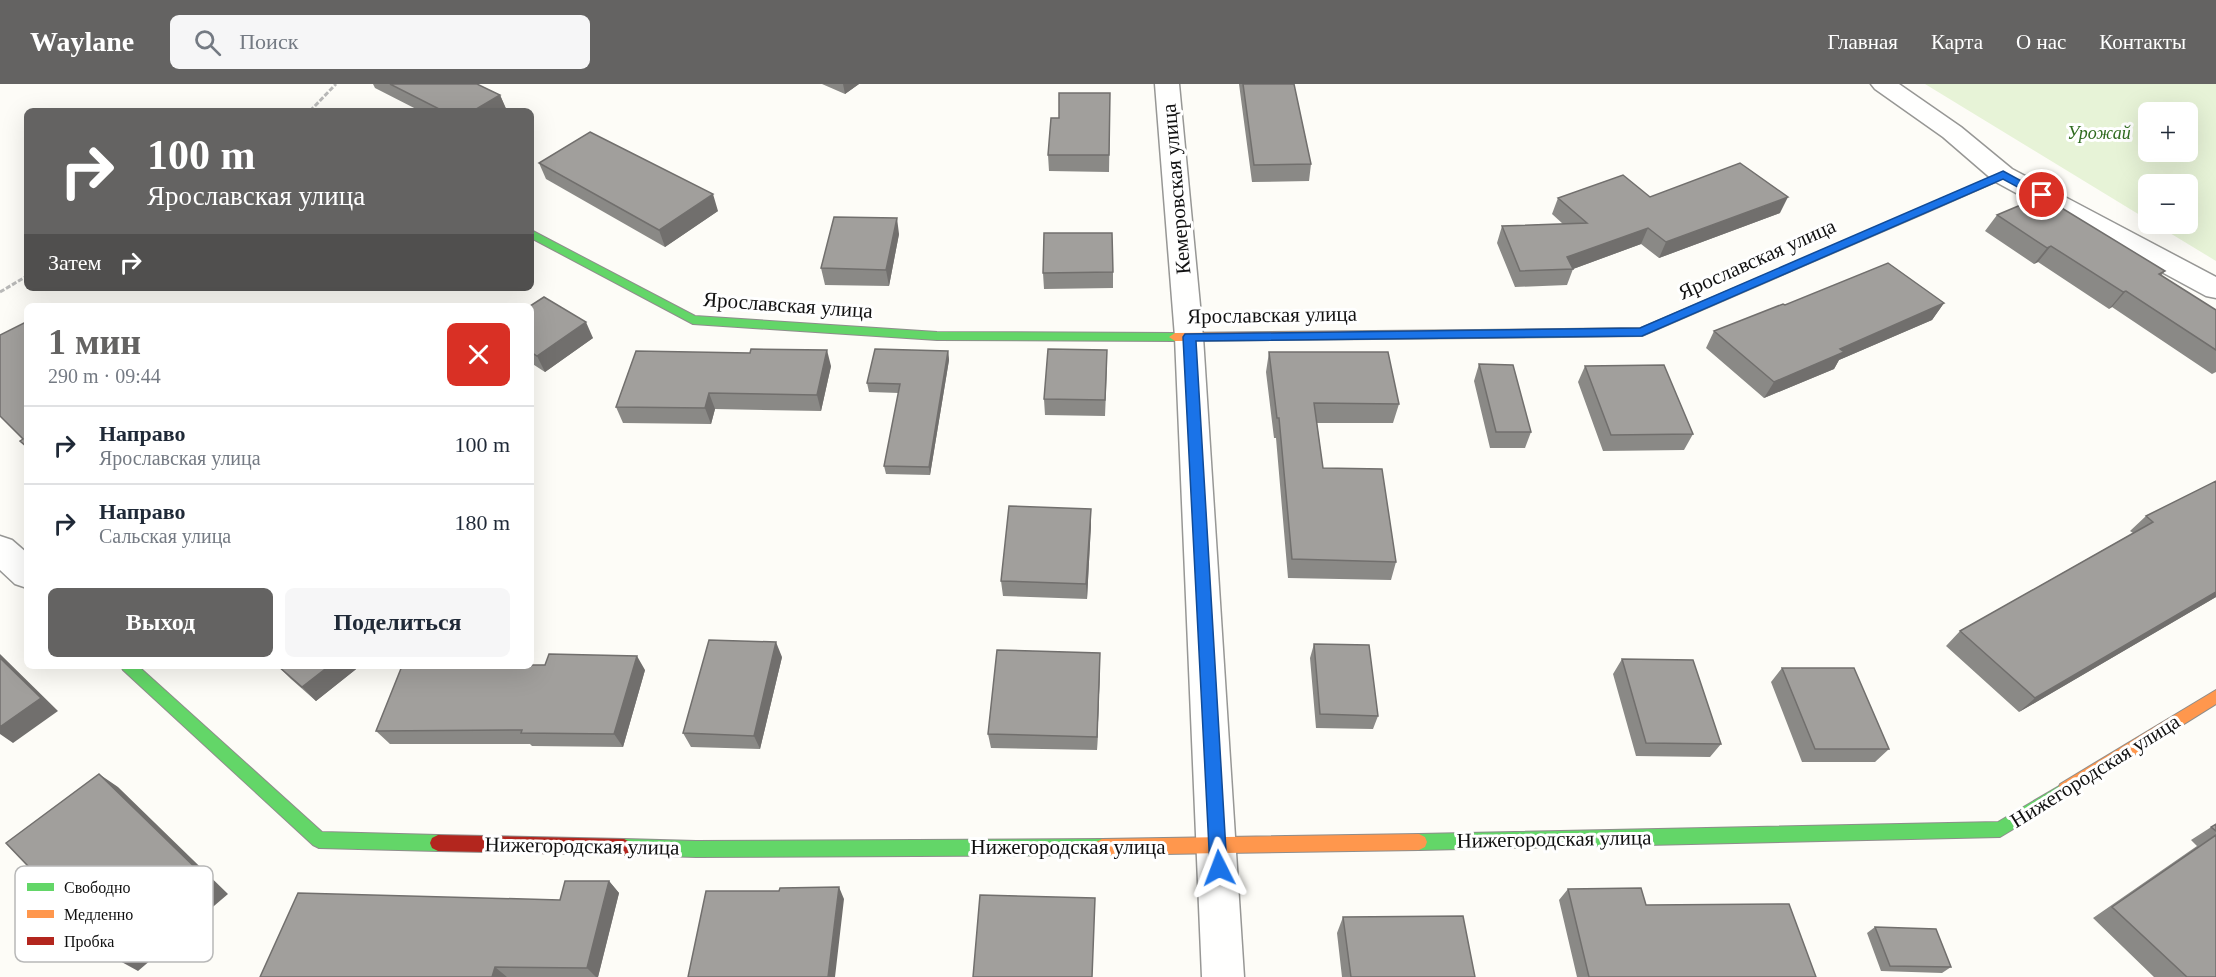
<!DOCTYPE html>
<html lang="ru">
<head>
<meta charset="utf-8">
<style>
	body { margin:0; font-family:Georgia,serif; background:#f6f6f7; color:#1f2937; height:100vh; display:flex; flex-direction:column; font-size:22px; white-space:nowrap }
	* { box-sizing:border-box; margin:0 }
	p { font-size:20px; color:#747a83 }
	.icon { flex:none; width:33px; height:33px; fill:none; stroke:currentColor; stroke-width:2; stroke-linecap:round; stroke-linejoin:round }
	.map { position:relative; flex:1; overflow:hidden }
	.drawer { position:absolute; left:24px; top:219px; width:510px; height:366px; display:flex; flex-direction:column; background:#fff; border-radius:9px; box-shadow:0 6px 24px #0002 }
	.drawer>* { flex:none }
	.guide { position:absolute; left:24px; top:24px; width:510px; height:183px; border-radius:9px; box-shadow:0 6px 24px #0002; background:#646362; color:#fff; overflow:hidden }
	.fabs { position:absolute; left:2138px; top:18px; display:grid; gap:12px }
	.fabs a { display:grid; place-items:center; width:60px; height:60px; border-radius:9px; background:#fff; box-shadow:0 6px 24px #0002; font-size:30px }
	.pin { position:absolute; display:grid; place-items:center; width:51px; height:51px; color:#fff; margin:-26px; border:3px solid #fff; border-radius:50%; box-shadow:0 2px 6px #0007 }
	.me { position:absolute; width:66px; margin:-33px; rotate:357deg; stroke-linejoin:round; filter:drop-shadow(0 0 4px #0008) }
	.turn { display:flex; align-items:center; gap:21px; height:126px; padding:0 24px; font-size:27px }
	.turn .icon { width:78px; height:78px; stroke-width:2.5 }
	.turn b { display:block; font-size:42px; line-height:51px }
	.then { display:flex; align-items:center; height:57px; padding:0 24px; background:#0003; gap:12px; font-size:22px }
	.round { display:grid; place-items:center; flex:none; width:63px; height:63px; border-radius:9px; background:#f6f6f7 }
	.head { display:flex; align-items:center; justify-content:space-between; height:102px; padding:0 24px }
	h1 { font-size:36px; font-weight:600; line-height:45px; color:#646362 }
	.primary-button { display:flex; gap:12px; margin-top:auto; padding:12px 24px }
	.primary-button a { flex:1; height:69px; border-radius:9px; background:#646362; color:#fff; font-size:24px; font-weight:600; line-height:69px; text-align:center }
	.primary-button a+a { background:#f6f6f7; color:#1f2937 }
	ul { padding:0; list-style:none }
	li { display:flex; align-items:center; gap:18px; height:78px; padding:0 24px; border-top:2px solid #e0e1e3 }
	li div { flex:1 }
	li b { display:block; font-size:22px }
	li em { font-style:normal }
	header { display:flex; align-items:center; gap:36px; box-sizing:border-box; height:84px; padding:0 30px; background:#646362; color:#fff }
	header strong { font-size:28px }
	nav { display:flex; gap:33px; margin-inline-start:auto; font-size:21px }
	.search { width:420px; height:54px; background:#f6f6f7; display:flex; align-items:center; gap:15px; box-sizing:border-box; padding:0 21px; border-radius:9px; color:#747a83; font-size:22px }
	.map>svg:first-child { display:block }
</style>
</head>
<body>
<header>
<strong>Waylane</strong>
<div class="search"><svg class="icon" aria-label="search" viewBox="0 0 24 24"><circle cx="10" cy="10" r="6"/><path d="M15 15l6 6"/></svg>Поиск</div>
<nav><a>Главная</a><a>Карта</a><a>О нас</a><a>Контакты</a></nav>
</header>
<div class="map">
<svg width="2216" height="893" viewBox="0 0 2216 893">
	<rect width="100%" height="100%" fill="#fdfcf7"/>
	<path fill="#e7f3d7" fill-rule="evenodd" d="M 1925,0 L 2216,0 L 2216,177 L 2155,140 L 2187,140 L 2187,100 L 2148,100 L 2148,136 ZM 2148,28 L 2187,28 L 2187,68 L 2148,68 Z"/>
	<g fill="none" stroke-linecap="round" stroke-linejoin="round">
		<defs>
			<path id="street" d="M 1155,0 L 1179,0 L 1203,253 L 1244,893 L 1202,893 L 1175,253 Z
				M 1871,0 L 1899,0 L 1961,43 L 2012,85 L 2216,193 L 2216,214 L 2206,212 L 1994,97 L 1943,53 L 1875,5 Z
				M 0,452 L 12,456 L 27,469 L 27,504 L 15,500 L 0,486 Z"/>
			<path id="fast" d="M 1919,125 L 1923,126 L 1923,130 L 1642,252 L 1478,254 L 1472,250 L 1478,246 L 1641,244 Z
				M 531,146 L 695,232 L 937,248 L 1175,249 L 1181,253 L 1175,257 L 937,256 L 693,240 L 531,154 Z
				M 121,582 L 138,582 L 322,748 L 438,751 L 444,754 L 446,759 L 444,764 L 438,767 L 319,764 L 313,761 L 123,586 Z
				M 2066,698 L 2072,700 L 2074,705 L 2072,710 L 2000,753 L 1419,766 L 1413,763 L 1411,758 L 1413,753 L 1419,750 L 1998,738 Z
				M 624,755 L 696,757 L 1102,755 L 1108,758 L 1110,763 L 1108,768 L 1102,771 L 696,773 L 624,771 L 618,768 L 616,763 L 618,758 Z"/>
			<path id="slow" d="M 2003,88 L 2008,91 L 2007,93 L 1923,130 L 1915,130 L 1914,128 Z
				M 1478,246 L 1484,250 L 1478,254 L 1175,257 L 1169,253 L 1175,249 Z
				M 2216,606 L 2216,620 L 2072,710 L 2066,712 L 2060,710 L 2058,705 L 2060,700 Z
				M 1419,750 L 1425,753 L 1427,758 L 1425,763 L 1419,766 L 1102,771 L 1096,768 L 1094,763 L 1096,758 L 1102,755 Z"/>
			<path id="jam" d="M 438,751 L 624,755 L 630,758 L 632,763 L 630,768 L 624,771 L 438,767 L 432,764 L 430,759 L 432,754 Z"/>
		</defs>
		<use href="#street" stroke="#979795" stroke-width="3"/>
		<use href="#fast" stroke="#8e8d8b" stroke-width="2"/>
		<use href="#slow" stroke="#8e8d8b" stroke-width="2"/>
		<use href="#jam" stroke="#8e8d8b" stroke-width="2"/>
		<path stroke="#b9b9b8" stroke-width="3" stroke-dasharray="5 2" stroke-linecap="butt" d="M 310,27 L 336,0
			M 0,208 L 27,192"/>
		<use href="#street" fill="#fffffe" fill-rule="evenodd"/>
		<use href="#fast" fill="#63d668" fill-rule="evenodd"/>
		<use href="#slow" fill="#ff974d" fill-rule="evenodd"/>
		<use href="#jam" fill="#b3261e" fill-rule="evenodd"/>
	</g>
	<path fill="#8a8986" d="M 373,0 L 477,0 L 500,11 L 507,27 L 420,27 L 375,4 Z
		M 822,0 L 859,0 L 845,10 Z
		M 1239,0 L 1294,0 L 1311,80 L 1309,97 L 1252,98 Z
		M 1110,26 L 1109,88 L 1049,87 L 1048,71 L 1059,34 Z
		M 539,79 L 718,127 L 665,163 L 546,95 Z
		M 1650,113 L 1780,129 L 1659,174 L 1641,160 L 1573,185 L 1567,201 L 1515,203 L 1497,159 L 1502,142 L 1563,140 L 1552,130 L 1558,114 Z
		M 1997,131 L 2165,187 L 2161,192 L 2216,226 L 2216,288 L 2212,290 L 2112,223 L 2109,225 L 2038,178 L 2034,180 L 1985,147 Z
		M 899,150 L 889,202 L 825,201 L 821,184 Z
		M 1113,188 L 1113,204 L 1044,205 L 1043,189 Z
		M 1944,219 L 1932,236 L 1839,276 L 1834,285 L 1764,314 L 1706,264 L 1714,247 L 1785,221 Z
		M 531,222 L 593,254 L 545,288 L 531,279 Z
		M 948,267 L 949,276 L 930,391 L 886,390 L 884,382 L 899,309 L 869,308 L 867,299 Z
		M 1269,268 L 1399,320 L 1393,339 L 1317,339 L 1323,384 L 1396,478 L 1391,496 L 1288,494 L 1276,354 L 1274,354 L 1266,288 Z
		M 1479,280 L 1531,348 L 1525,364 L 1490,364 L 1474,297 Z
		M 831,282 L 821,327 L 715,325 L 711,340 L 623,339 L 616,323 Z
		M 1585,282 L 1693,350 L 1684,366 L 1603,367 L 1578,298 Z
		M 1107,283 L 1105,332 L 1045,331 L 1044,315 Z
		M 2216,397 L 2216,513 L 2019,628 L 1946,562 L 1960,547 L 2133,449 L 2130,447 L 2146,432 Z
		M 1091,425 L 1091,440 L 1087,515 L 1003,512 L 1001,497 Z
		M 1314,560 L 1378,632 L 1373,645 L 1316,644 L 1310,574 Z
		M 782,573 L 760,665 L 691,663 L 683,649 Z
		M 1622,575 L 1721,660 L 1710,673 L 1636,672 L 1613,590 Z
		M 278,582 L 360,582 L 316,617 L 291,595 Z
		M 1100,583 L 1097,666 L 991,664 L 988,650 Z
		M 1782,584 L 1889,665 L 1875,678 L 1802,678 L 1771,598 Z
		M 645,586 L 623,663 L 532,662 L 530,660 L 390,660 L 376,647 Z
		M 2216,740 L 2216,893 L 2154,893 L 2093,834 L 2197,762 L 2191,756 Z
		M 609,797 L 619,809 L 598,893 L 260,893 L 560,816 Z
		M 1568,805 L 1646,821 L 1816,893 L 1577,893 L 1559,816 Z
		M 1343,833 L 1475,893 L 1342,893 L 1337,849 Z
		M 1875,843 L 1951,883 L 1942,889 L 1881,887 L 1867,849 Z"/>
	<path fill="#716f6d" d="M 843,0 L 859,0 L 845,10 Z
		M 500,11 L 507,27 L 473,27 Z
		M 713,110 L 718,127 L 665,163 L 659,146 Z
		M 1788,113 L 1780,129 L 1659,174 L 1666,158 Z
		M 897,134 L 899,150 L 889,202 L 886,186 Z
		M 1648,144 L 1641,160 L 1573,185 L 1567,173 Z
		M 2051,162 L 2038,178 L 2034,180 L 2047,164 Z
		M 2126,207 L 2112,223 L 2109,225 L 2123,208 Z
		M 1944,219 L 1932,236 L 1839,276 L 1834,285 L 1764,314 L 1774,298 L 1840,265 Z
		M 586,238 L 593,254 L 545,288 L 537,272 Z
		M 827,266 L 831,282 L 821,327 L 817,311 Z
		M 948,267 L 949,276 L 930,391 L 929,383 Z
		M 709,309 L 715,325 L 711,340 L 705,324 Z
		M 1091,425 L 1091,440 L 1087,515 L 1086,500 Z
		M 2216,508 L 2216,513 L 2019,628 L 2035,614 Z
		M 776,558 L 782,573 L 760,665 L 754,652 Z
		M 1100,569 L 1100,583 L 1097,666 L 1097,653 Z
		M 0,570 L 58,627 L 13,659 L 0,650 Z
		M 637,572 L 645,586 L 623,663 L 614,650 Z
		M 329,582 L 360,582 L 316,617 L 302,603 Z
		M 99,690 L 118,703 L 228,810 L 138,887 L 118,876 Z
		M 609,797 L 619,809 L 598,893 L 596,893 L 587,884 Z
		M 839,803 L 844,815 L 835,893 L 828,893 Z
		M 495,883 L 507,893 L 492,893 Z"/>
	<path fill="#a19f9c" stroke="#716f6d" stroke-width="1.5" d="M 390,0 L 477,0 L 500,11 L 473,27 L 443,27 Z
		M 1243,0 L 1294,0 L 1311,80 L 1254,81 Z
		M 1059,9 L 1110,9 L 1109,71 L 1048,71 L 1051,34 L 1059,34 Z
		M 590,48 L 713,110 L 659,146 L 539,79 Z
		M 1740,79 L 1788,113 L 1666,158 L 1648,144 L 1567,173 L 1573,185 L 1520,187 L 1502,142 L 1587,139 L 1558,114 L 1623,91 L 1650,113 Z
		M 2042,112 L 2165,187 L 2159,190 L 2216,226 L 2216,266 L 2126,207 L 2123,208 L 2051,162 L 2047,164 L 1997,131 Z
		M 834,133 L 897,134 L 886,186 L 821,184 Z
		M 1044,149 L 1112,149 L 1113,188 L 1043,189 Z
		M 1888,179 L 1944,219 L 1840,265 L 1844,268 L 1774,298 L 1714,247 L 1783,220 L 1785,221 Z
		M 544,213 L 586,238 L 537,272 L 531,268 L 531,222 L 530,222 Z
		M 26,238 L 27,238 L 27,363 L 20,357 L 23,355 L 0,332 L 0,251 Z
		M 751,265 L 827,266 L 817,311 L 709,309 L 705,324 L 616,323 L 636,267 L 750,269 Z
		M 875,265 L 948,267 L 929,383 L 884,382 L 900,300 L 867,299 Z
		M 1048,265 L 1107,266 L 1105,316 L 1044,315 Z
		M 1269,268 L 1388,268 L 1399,320 L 1314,319 L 1323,384 L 1382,385 L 1396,478 L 1292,475 L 1279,334 L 1277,334 Z
		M 1479,280 L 1513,281 L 1531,348 L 1496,348 Z
		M 1664,281 L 1693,350 L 1611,351 L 1585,282 Z
		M 2216,397 L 2216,508 L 2035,614 L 1960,547 L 2153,438 L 2146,432 Z
		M 1009,422 L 1091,425 L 1086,500 L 1001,497 Z
		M 709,556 L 776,558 L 754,652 L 683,649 Z
		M 1314,560 L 1369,561 L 1378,632 L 1320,630 Z
		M 997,566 L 1100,569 L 1097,653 L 988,650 Z
		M 549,570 L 637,572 L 614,650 L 521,649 L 522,646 L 376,647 L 402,582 L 531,582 L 531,581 L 545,581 Z
		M 0,574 L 41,614 L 0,643 Z
		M 1622,575 L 1693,576 L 1721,660 L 1646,659 Z
		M 278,582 L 329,582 L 302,603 Z
		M 1782,584 L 1854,584 L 1889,665 L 1815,665 Z
		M 99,690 L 211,799 L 118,876 L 6,759 Z
		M 2216,740 L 2216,747 L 2211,743 Z
		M 2216,751 L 2216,893 L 2187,893 L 2112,823 Z
		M 565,797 L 609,797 L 587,884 L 495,883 L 492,893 L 260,893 L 298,809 L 560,816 Z
		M 839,803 L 828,893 L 688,893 L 706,807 L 779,807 L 780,804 Z
		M 1641,804 L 1646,821 L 1789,820 L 1816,893 L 1589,893 L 1568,805 Z
		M 980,811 L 1095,814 L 1092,893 L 973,893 Z
		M 1463,832 L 1475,893 L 1351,893 L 1343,833 Z
		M 1875,843 L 1936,845 L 1951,883 L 1890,882 Z"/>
	<path fill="#1a73e8" stroke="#114b97" stroke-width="1.5" d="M 2003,87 L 2047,111 L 2046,114 L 2038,114 L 2003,95 L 1642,252 L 1196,257 L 1227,784 L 1224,789 L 1219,792 L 1213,789 L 1210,784 L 1183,253 L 1185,250 L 1640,244 Z"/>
	<g text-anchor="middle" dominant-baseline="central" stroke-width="6" stroke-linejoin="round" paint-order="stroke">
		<g font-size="18" font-style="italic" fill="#2f6b1f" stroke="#fff">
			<text x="2099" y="49">Урожай</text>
		</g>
		<g font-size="21" fill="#111" stroke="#fff">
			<text transform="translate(1176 105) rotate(-95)">Кемеровская улица</text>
			<text transform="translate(1757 175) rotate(-24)">Ярославская улица</text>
			<text transform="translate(788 221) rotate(4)">Ярославская улица</text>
			<text transform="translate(1272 231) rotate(-1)">Ярославская улица</text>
			<text transform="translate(2095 687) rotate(-32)">Нижегородская улица</text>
			<text transform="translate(1554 755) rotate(-1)">Нижегородская улица</text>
			<text transform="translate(582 762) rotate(1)">Нижегородская улица</text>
			<text x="1068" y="763">Нижегородская улица</text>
		</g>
	</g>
	<rect x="15" y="782" width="198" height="96" rx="9" fill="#fff" stroke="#b8b8b8" stroke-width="1.5"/>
	<rect x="27" y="799" width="27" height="8" fill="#63d668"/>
	<rect x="27" y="826" width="27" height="8" fill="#ff974d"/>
	<rect x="27" y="853" width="27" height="8" fill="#b3261e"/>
	<g font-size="16" fill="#111">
		<text x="64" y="809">Свободно</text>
		<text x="64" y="836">Медленно</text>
		<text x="64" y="863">Пробка</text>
	</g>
</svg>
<div class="fabs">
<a>+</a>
<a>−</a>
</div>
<div class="pin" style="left:2042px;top:111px;background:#d93025"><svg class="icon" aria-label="arrive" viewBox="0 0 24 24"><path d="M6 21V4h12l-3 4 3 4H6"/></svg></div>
<svg class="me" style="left:1219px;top:784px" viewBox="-20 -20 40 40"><path d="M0-17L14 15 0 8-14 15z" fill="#1a73e8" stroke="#fff" stroke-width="4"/></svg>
<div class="guide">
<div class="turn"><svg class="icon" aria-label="right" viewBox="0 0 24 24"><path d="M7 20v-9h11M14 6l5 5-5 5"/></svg><div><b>100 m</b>Ярославская улица</div></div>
<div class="then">Затем<svg class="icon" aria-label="right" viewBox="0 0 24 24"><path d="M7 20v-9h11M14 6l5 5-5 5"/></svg></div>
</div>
<section class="drawer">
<div class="head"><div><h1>1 мин</h1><p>290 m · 09:44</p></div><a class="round" style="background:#d93025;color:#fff"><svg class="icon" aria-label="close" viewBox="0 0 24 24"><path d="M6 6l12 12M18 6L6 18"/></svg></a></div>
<ul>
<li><svg class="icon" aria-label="right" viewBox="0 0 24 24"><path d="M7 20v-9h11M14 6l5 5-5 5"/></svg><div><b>Направо</b><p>Ярославская улица</p></div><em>100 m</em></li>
<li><svg class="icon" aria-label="right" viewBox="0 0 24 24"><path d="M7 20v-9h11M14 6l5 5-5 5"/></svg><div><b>Направо</b><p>Сальская улица</p></div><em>180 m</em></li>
</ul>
<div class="primary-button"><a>Выход</a><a>Поделиться</a></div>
</section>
</div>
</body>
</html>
